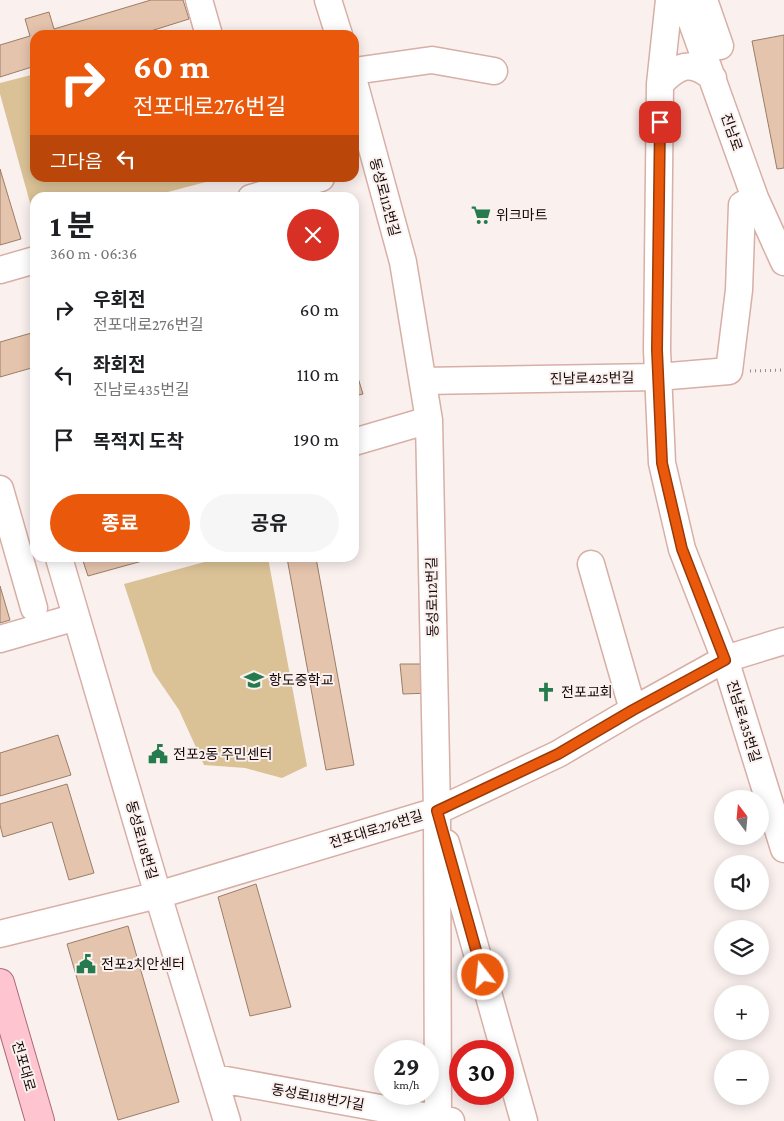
<!DOCTYPE html>
<html lang="ko">
<head>
<meta charset="utf-8">
<style>
	body { margin:0; font-family:"Crimson Pro","Noto Sans KR",serif; background:#f6f6f6; color:#202124; height:100vh; display:flex; flex-direction:column; font-size:19px; white-space:nowrap }
	* { box-sizing:border-box; margin:0 }
	p { font-size:16px; color:#757577 }
	.icon { flex:none; width:28px; height:28px; fill:none; stroke:currentColor; stroke-width:2; stroke-linecap:round; stroke-linejoin:round }
	.map { position:relative; flex:1; overflow:hidden }
	.sheet { position:absolute; left:30px; top:192px; width:329px; height:370px; display:flex; flex-direction:column; background:#fff; border-radius:15px; box-shadow:0 2px 12px #0003 }
	.sheet>* { flex:none }
	.banner { position:absolute; left:30px; top:30px; width:329px; height:152px; border-radius:15px; box-shadow:0 2px 12px #0003; background:#ea580c; color:#fff; overflow:hidden }
	.needle { width:32px; rotate:344deg }
	.buttons { position:absolute; left:714px; top:790px; display:grid; gap:10px }
	.buttons a { display:grid; place-items:center; width:55px; height:55px; border-radius:50%; background:#fff; box-shadow:0 2px 12px #0003; font-size:25px }
	.speed { position:absolute; left:374px; top:1040px; display:flex; gap:10px; font-size:25px; font-weight:700; text-align:center }
	.speed>* { display:grid; place-content:center; width:65px; height:65px; border-radius:50%; background:#fff; box-shadow:0 2px 12px #0003; line-height:1 }
	.speed small { font-size:12px; font-weight:400 }
	.speed .limit { border:8px solid #d22; background:#fff; color:#111 }
	.pin { position:absolute; display:grid; place-items:center; width:42px; height:42px; color:#fff; margin:-21px; border-radius:10px; box-shadow:0 2px 8px #0006 }
	.me { position:absolute; width:55px; margin:-28px; rotate:344deg; stroke-linejoin:round; filter:drop-shadow(0 0 4px #0008) }
	.turn { display:flex; align-items:center; gap:18px; height:105px; padding:0 20px; font-size:22px }
	.turn .icon { width:65px; height:65px; stroke-width:2.5 }
	.turn b { display:block; font-size:35px; line-height:42px }
	.then { display:flex; align-items:center; height:48px; padding:0 20px; background:#0003; gap:10px; font-size:19px }
	.round { display:grid; place-items:center; flex:none; width:52px; height:52px; border-radius:26px; background:#f6f6f6 }
	.overview { display:flex; align-items:center; justify-content:space-between; height:85px; padding:0 20px }
	h1 { font-size:30px; font-weight:700; line-height:38px }
	.action { display:flex; gap:10px; margin-top:auto; padding:10px 20px }
	.action a { flex:1; height:58px; border-radius:30px; background:#ea580c; color:#fff; font-size:20px; font-weight:700; line-height:58px; text-align:center }
	.action a+a { background:#f6f6f6; color:#202124 }
	ul { padding:0; list-style:none }
	li { display:flex; align-items:center; gap:15px; height:65px; padding:0 20px }
	li div { flex:1 }
	li b { display:block; font-size:19px }
	li em { font-style:normal }
	.map>svg:first-child { display:block }
</style>
</head>
<body>
<div class="map">
<svg width="784" height="1121" viewBox="0 0 784 1121">
	<rect width="100%" height="100%" fill="#faf1ef"/>
	<path fill="#dbc296" d="M 35,74 L 35,178 L 221,178 L 149,197 L 35,198 L 35,221 L 0,94 L 0,83 Z
		M 219,558 L 268,558 L 307,766 L 282,778 L 245,768 L 204,765 L 179,710 L 153,672 L 124,584 Z"/>
	<path fill="#e5c4ad" stroke="#9b7d67" d="M 151,0 L 183,0 L 189,19 L 138,35 L 35,35 L 35,66 L 0,77 L 0,45 L 30,36 L 25,19 L 49,12 L 54,29 Z
		M 784,35 L 784,168 L 777,169 L 752,41 Z
		M 0,169 L 21,239 L 0,245 Z
		M 35,332 L 35,367 L 0,377 L 0,342 Z
		M 354,365 L 363,394 L 354,396 Z
		M 82,558 L 153,558 L 88,576 Z
		M 287,558 L 316,558 L 354,765 L 326,770 Z
		M 0,586 L 10,620 L 0,623 Z
		M 400,664 L 429,664 L 431,693 L 403,694 Z
		M 58,735 L 71,775 L 0,796 L 0,753 Z
		M 67,784 L 94,873 L 69,880 L 52,822 L 3,837 L 0,825 L 0,804 Z
		M 256,884 L 291,1007 L 250,1016 L 218,897 Z
		M 128,926 L 179,1102 L 118,1120 L 67,944 Z"/>
	<g fill="none" stroke-linecap="round" stroke-linejoin="round">
		<defs>
			<path id="minor" d="M 199,0 L 209,35
				M 328,0 L 339,35
				M 669,0 L 660,84 L 657,350 L 662,463 L 682,549 L 725,659 L 784,849
				M 684,0 L 755,198 L 784,262
				M 704,0 L 720,46
				M 354,71 L 432,60 L 494,71
				M 354,82 L 403,262 L 429,420 L 437,811 L 438,1121
				M 660,84 C 678,65 691,59 713,78
				M 251,198 L 321,178
				M 0,270 L 35,260
				M 423,381 L 658,377 L 729,371 L 739,290 L 742,205 L 755,198
				M 354,442 L 429,420
				M 0,489 L 34,608
				M 59,558 L 158,895 L 227,1121
				M 591,564 L 633,710
				M 0,639 L 76,617
				M 446,843 L 524,1121
				M 0,934 L 158,895 L 437,811 L 558,754 L 633,710 L 725,659 L 784,641
				M 215,1078 L 451,1121"/>
			<path id="major" d="M 0,983 L 40,1121"/>
		</defs>
		<use href="#minor" stroke="#d7afa6" stroke-width="29"/>
		<use href="#major" stroke="#ac6a76" stroke-width="30"/>
		<path stroke="#948a88" stroke-width="3" stroke-dasharray="1 4" stroke-linecap="butt" d="M 750,371 L 784,370"/>
		<use href="#minor" stroke="#fff" stroke-width="26"/>
		<use href="#major" stroke="#fec5d0" stroke-width="28"/>
	</g>
	<g fill="none" stroke-linecap="round" stroke-linejoin="round">
		<defs>
			<path id="route" d="M 483,975 L 437,811 L 558,754 L 633,710 L 725,660 L 682,549 L 662,463 L 657,350 L 660,122"/>
		</defs>
		<use href="#route" stroke="#983908" stroke-width="12"/>
		<use href="#route" stroke="#ea580c" stroke-width="9"/>
	</g>
	<defs>
		<symbol id="supermarket-bare" viewBox="-9 -9 18 18"><path d="M-6-5.5h2.5l.6 2H6L4.5 2H-2.5L-4.4-4H-6ZM-1.5 3.2a1.3 1.3 0 1 0 .1 0ZM3 3.2a1.3 1.3 0 1 0 .1 0Z" fill="#267b4e" stroke="#faf1ef" stroke-width="2.5" paint-order="stroke"/></symbol>
		<symbol id="school-bare" viewBox="-9 -9 18 18"><path d="M0-5L7-2L0 1L-7-2ZM-4 1L0 2.5L4 1V4Q0 6-4 4Z" fill="#267b4e" stroke="#faf1ef" stroke-width="2.5" paint-order="stroke"/></symbol>
		<symbol id="church-bare" viewBox="-9 -9 18 18"><path d="M-1.2-6h2.4v3.5h3.3v2.4h-3.3V6h-2.4V-.1h-3.3v-2.4h3.3Z" fill="#267b4e" stroke="#faf1ef" stroke-width="2.5" paint-order="stroke"/></symbol>
		<symbol id="civic-bare" viewBox="-9 -9 18 18"><path d="M-.6-6.5H3V-4.5H.6V-3L4-1V1h2V6H-6V1h2V-1L-.6-3ZM-1.2 2.5V6h2.4V2.5Z" fill="#267b4e" stroke="#faf1ef" stroke-width="2.5" paint-order="stroke"/></symbol>
	</defs>
	<g fill-rule="evenodd">
		<use href="#supermarket-bare" x="467" y="201" width="28" height="28"/>
		<use href="#school-bare" x="240" y="666" width="28" height="28"/>
		<use href="#church-bare" x="532" y="678" width="28" height="28"/>
		<use href="#civic-bare" x="144" y="740" width="28" height="28"/>
		<use href="#civic-bare" x="72" y="950" width="28" height="28"/>
	</g>
	<g text-anchor="middle" dominant-baseline="central" stroke-width="4" stroke-linejoin="round" paint-order="stroke">
		<g font-size="14" fill="#160907" stroke="#faf1ef">
			<text transform="translate(732 132) rotate(71)">진남로</text>
			<text transform="translate(385 197) rotate(75)">동성로112번길</text>
			<text transform="translate(592 378) rotate(-1)">진남로425번길</text>
			<text transform="translate(432 597) rotate(-91)">동성로112번길</text>
			<text transform="translate(744 721) rotate(73)">진남로435번길</text>
			<text transform="translate(376 829) rotate(-17)">전포대로276번길</text>
			<text transform="translate(142 840) rotate(74)">동성로118번길</text>
			<text transform="translate(24 1066) rotate(74)">전포대로</text>
			<text transform="translate(318 1097) rotate(10)">동성로118번가길</text>
		</g>
		<g font-size="14" fill="#160907" stroke="#faf1ef" text-anchor="start">
			<text x="496" y="215">위크마트</text>
			<text x="269" y="680">항도중학교</text>
			<text x="561" y="692">전포교회</text>
			<text x="173" y="754">전포2동 주민센터</text>
			<text x="101" y="964">전포2치안센터</text>
		</g>
	</g>
</svg>
<div class="buttons">
<a><svg class="needle" viewBox="-14 -14 28 28"><path d="M0-13l5 13h-10z" fill="#e53935"/><path d="M0 13l5-13h-10z" fill="#757577"/></svg></a>
<a><svg class="icon" aria-label="sound" viewBox="0 0 24 24"><path d="M4 9h4l5-4v14l-5-4H4zM17 9q2 3 0 6"/></svg></a>
<a><svg class="icon" aria-label="layers" viewBox="0 0 24 24"><path d="M12 4l9 5-9 5-9-5zM3 14l9 5 9-5"/></svg></a>
<a>+</a>
<a>−</a>
</div>
<div class="speed"><div>29<small>km/h</small></div><div class="limit">30</div></div>
<div class="pin" style="left:660px;top:122px;background:#d93025"><svg class="icon" aria-label="arrive" viewBox="0 0 24 24"><path d="M6 21V4h12l-3 4 3 4H6"/></svg></div>
<svg class="me" style="left:483px;top:975px" viewBox="-20 -20 40 40"><circle r="17" fill="#ea580c" stroke="#fff" stroke-width="3"/><path d="M0-11L8 9 0 5-8 9z" fill="#fff"/></svg>
<div class="banner">
<div class="turn"><svg class="icon" aria-label="right" viewBox="0 0 24 24"><path d="M7 20v-9h11M14 6l5 5-5 5"/></svg><div><b>60 m</b>전포대로276번길</div></div>
<div class="then">그다음<svg class="icon" aria-label="left" viewBox="0 0 24 24"><path d="M17 20v-9H6M10 6l-5 5 5 5"/></svg></div>
</div>
<section class="sheet">
<div class="overview"><div><h1>1 분</h1><p>360 m · 06:36</p></div><a class="round" style="background:#d93025;color:#fff"><svg class="icon" aria-label="close" viewBox="0 0 24 24"><path d="M6 6l12 12M18 6L6 18"/></svg></a></div>
<ul>
<li><svg class="icon" aria-label="right" viewBox="0 0 24 24"><path d="M7 20v-9h11M14 6l5 5-5 5"/></svg><div><b>우회전</b><p>전포대로276번길</p></div><em>60 m</em></li>
<li><svg class="icon" aria-label="left" viewBox="0 0 24 24"><path d="M17 20v-9H6M10 6l-5 5 5 5"/></svg><div><b>좌회전</b><p>진남로435번길</p></div><em>110 m</em></li>
<li><svg class="icon" aria-label="arrive" viewBox="0 0 24 24"><path d="M6 21V4h12l-3 4 3 4H6"/></svg><div><b>목적지 도착</b></div><em>190 m</em></li>
</ul>
<div class="action"><a>종료</a><a>공유</a></div>
</section>
</div>
</body>
</html>
